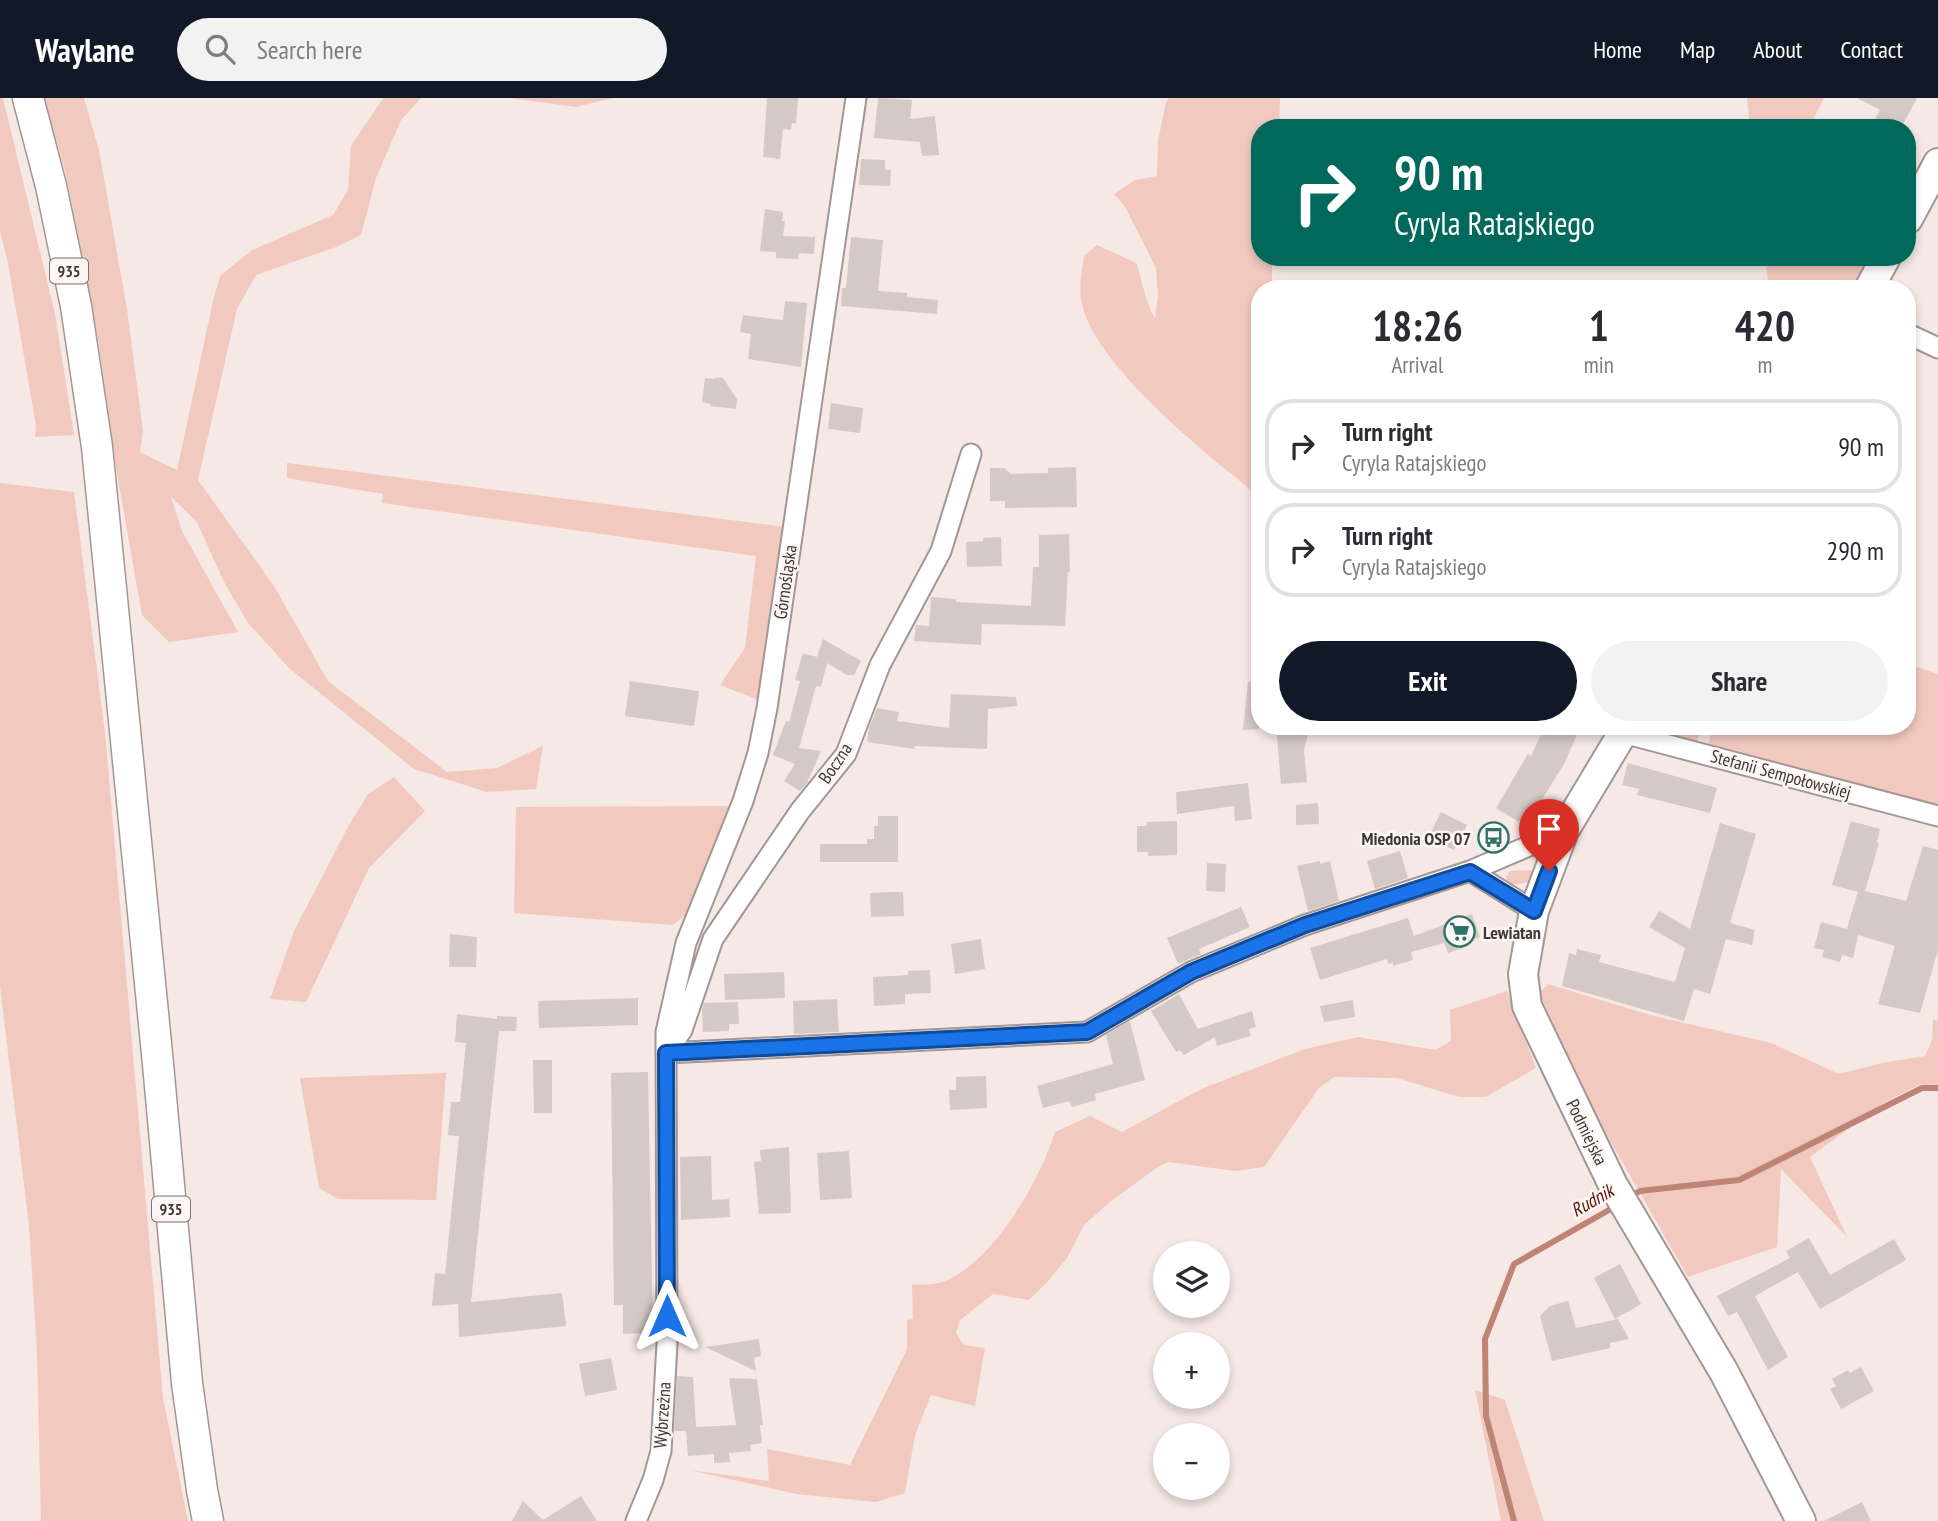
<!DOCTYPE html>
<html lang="en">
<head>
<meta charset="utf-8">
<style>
	body { margin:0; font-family:"PT Sans Narrow",sans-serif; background:#f2f2f3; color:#2b2b33; height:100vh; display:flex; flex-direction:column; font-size:26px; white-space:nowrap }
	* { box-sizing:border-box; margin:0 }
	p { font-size:23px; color:#7c7c81 }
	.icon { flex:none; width:38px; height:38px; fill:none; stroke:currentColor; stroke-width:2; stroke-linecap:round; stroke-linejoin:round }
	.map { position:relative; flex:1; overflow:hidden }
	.drawer { position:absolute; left:1251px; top:182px; width:665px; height:455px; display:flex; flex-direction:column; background:#fff; border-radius:28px; box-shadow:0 4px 10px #0003 }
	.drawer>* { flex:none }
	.guide { position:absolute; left:1251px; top:21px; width:665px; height:147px; border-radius:28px; box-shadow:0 4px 10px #0003; background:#00695c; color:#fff; overflow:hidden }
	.fabs { position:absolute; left:1153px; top:1143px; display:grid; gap:14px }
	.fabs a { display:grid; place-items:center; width:77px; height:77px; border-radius:50%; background:#fff; box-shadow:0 4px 10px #0003; font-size:35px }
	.pin { position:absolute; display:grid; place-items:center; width:60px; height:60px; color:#fff; margin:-72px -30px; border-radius:50% 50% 50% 0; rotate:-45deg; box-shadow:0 0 7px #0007 }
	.pin .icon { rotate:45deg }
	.me { position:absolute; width:77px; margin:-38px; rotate:0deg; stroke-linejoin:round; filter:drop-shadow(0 0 5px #0008) }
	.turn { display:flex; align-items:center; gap:24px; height:147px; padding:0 28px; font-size:32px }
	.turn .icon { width:91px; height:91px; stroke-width:2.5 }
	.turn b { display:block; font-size:49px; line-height:60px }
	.eta { display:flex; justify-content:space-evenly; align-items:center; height:119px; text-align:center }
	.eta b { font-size:42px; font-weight:600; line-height:49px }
	.button { display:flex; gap:14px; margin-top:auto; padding:14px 28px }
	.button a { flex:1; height:80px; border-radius:42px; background:#111827; color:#fff; font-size:28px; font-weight:600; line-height:80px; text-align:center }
	.button a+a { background:#f2f2f3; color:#2b2b33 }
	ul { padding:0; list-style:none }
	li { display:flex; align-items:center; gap:21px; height:94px; margin:0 14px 10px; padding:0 14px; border:4px solid #e1e1e2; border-radius:28px }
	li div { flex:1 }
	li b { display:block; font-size:26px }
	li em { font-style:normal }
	header { display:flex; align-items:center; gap:42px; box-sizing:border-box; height:98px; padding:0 35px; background:#111827; color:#fff }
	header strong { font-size:33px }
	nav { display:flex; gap:38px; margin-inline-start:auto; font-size:24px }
	.search { width:490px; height:63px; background:#f2f2f3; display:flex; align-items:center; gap:18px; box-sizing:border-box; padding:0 24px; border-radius:38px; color:#7c7c81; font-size:26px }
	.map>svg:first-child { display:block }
</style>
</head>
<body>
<header>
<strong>Waylane</strong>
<div class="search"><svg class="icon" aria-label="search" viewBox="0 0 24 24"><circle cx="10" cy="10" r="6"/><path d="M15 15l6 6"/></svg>Search here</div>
<nav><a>Home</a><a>Map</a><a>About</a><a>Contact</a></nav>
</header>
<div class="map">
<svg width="1938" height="1423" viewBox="0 0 1938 1423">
	<rect width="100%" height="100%" fill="#f5e8e5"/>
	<path fill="#f2c9bf" d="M 0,0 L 3,0 L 55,216 L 74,337 L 35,339 L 36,328 L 8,165 L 0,133 Z
		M 44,0 L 84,0 L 99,52 L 127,211 L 143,333 L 140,354 L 177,372 L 213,203 L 220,178 L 252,152 L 333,117 L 348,92 L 351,48 L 380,5 L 384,0 L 421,0 L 401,22 L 376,80 L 361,137 L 336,149 L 256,177 L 237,211 L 198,382 L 274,488 L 328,583 L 447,674 L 497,670 L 543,648 L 536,691 L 487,694 L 414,671 L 289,570 L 248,525 L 224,484 L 197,424 L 171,399 L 182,433 L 238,534 L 169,544 L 142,517 L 114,358 L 98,241 L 66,76 Z
		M 510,0 L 613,0 L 576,9 Z
		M 1169,0 L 1280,0 L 1279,30 L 1260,30 L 1260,159 L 1272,159 L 1272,191 L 1260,191 L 1260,399 C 1210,359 1090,265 1081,201 C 1079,186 1082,172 1084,158 L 1097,147 L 1136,165 C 1143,183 1145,205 1155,220 L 1158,198 L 1156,170 L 1125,109 L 1114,96 L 1135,82 L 1157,78 L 1158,43 L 1166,4 Z
		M 1747,0 L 1824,0 L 1809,30 L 1750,30 Z
		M 1765,159 L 1868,159 L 1851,191 L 1769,191 Z
		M 287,365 L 785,429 L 761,603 L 720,587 L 745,550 L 756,458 L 382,405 L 383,396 L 287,380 Z
		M 0,385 L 74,394 L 105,635 L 163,1300 L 188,1423 L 41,1423 L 37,1255 L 29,1128 L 0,888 Z
		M 1908,566 L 1938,576 L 1938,713 L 1707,651 L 1712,631 L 1704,628 L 1908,628 Z
		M 1649,628 L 1700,628 L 1696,649 L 1645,635 Z
		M 394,679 L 425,713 L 369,770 L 306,904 L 270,901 L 294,833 L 349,727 L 368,696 Z
		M 731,708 L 691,812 L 673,827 L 514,815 L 516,709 Z
		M 1531,772 L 1535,776 L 1532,784 L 1510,787 L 1506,784 L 1506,779 L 1510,773 Z
		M 1548,886 L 1650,917 L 1771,945 L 1839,976 L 1882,965 L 1925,958 L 1932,942 L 1933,921 L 1938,923 L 1938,989 L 1921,986 L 1885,1004 L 1810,1059 L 1847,1139 L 1781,1071 L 1777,1149 L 1688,1179 L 1593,1013 L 1539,895 Z
		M 1507,893 L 1536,970 L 1486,999 L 1459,999 L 1397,980 L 1334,979 L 1319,990 L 1264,1069 L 1235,1073 L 1168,1064 L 1158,1069 L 1111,1103 L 1084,1127 L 1067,1160 L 1049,1182 L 1029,1202 L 993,1196 L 960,1222 L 956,1235 L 964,1247 L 985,1250 L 975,1308 L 931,1297 L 915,1337 L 905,1395 L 876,1404 L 796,1396 L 690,1372 L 769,1383 L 767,1351 L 850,1367 L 907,1251 L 907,1222 L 913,1221 L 912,1187 C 920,1186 931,1187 939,1185 C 991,1170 1040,1082 1055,1034 L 1090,1018 L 1122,1034 L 1201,991 L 1305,951 L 1358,939 L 1435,952 L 1451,943 L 1450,912 Z
		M 446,975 L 436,1102 L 338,1101 L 319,1090 L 300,980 Z
		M 1475,1292 L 1505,1302 L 1544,1423 L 1501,1423 Z"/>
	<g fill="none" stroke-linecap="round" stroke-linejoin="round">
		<path stroke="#bf8476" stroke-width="6" d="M 1628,1100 L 1640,1093 L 1739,1082 L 1922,990 L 1938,990
			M 1514,1423 L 1486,1318 L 1485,1241 L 1514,1166 L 1616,1108"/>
	</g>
	<path fill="#d5c9c6" d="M 767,0 L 798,0 L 796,26 L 792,25 L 791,32 L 783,31 L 780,61 L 763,59 Z
		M 878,0 L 912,2 L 910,21 L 935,18 L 939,57 L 922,58 L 920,44 L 874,40 Z
		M 1857,0 L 1917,0 L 1901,30 L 1870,30 L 1880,12 Z
		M 861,61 L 885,62 L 885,72 L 891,72 L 890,88 L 859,87 Z
		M 765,111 L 783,114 L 782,123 L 785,123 L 783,138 L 815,139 L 814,156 L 799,155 L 798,161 L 776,160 L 776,154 L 760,153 Z
		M 851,139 L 883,142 L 878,193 L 907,195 L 907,199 L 938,202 L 937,216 L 841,208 L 842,190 L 846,190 Z
		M 785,203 L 807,205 L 801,269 L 748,261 L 751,236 L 740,234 L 743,217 L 783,222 Z
		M 717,279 L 723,280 L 737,301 L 736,311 L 710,308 L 711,306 L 702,304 L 705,280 L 714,281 Z
		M 831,305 L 863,310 L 860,335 L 828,331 Z
		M 1076,369 L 1077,409 L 1005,410 L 1005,403 L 990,403 L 990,370 L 1004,370 L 1011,376 L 1048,375 L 1048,370 Z
		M 1069,436 L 1070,474 L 1068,474 L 1065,528 L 982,526 L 981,547 L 914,543 L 916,527 L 929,528 L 931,499 L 956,501 L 956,504 L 1031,508 L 1033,469 L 1039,469 L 1039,437 Z
		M 1001,439 L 1002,468 L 967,469 L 966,444 L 983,443 L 983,440 Z
		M 823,541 L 861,563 L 854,577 L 847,577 L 827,565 L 821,589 L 816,588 L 799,650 L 821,653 L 807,685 L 800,693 L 784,683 L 795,666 L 773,657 L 786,623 L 789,624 L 800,583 L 795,582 L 803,555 L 817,559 Z
		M 630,583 L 699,593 L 694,628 L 625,618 Z
		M 1248,584 L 1258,584 L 1259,631 L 1243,632 Z
		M 951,596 L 1016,599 L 1017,608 L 988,611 L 987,651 L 915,648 L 914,651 L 867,644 L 869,630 L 877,610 L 899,614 L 897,623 L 949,630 Z
		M 1276,628 L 1310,628 L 1304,652 L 1307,684 L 1281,686 Z
		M 1545,628 L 1581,628 L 1564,666 L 1530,721 L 1523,716 L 1519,724 L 1496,710 L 1528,656 L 1531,658 Z
		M 1628,665 L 1717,690 L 1710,715 L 1637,697 L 1639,691 L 1622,687 Z
		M 1248,685 L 1252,721 L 1235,723 L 1234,708 L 1177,716 L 1176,694 Z
		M 1318,705 L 1319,726 L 1296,727 L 1296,707 Z
		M 1441,714 L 1467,727 L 1454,752 L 1428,740 Z
		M 878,718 L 898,718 L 898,764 L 820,764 L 820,746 L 867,746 L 867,741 L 874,741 L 874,728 L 878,728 Z
		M 1177,723 L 1177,757 L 1148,758 L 1148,754 L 1137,754 L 1137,728 L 1147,728 L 1147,724 Z
		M 1851,723 L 1880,731 L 1877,744 L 1879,745 L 1865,793 L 1906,803 L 1923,748 L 1938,752 L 1938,852 L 1920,915 L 1878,906 L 1895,848 L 1858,837 L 1853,860 L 1842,857 L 1840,864 L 1822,859 L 1824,852 L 1814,850 L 1821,824 L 1847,831 L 1852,813 L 1858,794 L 1832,787 Z
		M 1720,725 L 1756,736 L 1730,825 L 1755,832 L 1752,847 L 1726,841 L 1710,896 L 1694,891 L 1684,923 L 1562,888 L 1569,855 L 1576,857 L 1577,851 L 1601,857 L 1599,864 L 1675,884 L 1685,850 L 1649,829 L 1659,813 L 1690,831 Z
		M 1400,753 L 1408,780 L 1375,791 L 1367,763 Z
		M 1320,763 L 1320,766 L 1330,763 L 1339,803 L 1308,813 L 1297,768 Z
		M 1207,765 L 1226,766 L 1225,794 L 1206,793 Z
		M 891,794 L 903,794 L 904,818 L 871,819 L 870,795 Z
		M 1241,809 L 1250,829 L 1199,851 L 1201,856 L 1178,866 L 1167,840 Z
		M 1472,816 L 1480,839 L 1461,845 L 1463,850 L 1448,855 L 1444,845 L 1411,854 L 1413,862 L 1393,868 L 1393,865 L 1388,866 L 1387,861 L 1320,882 L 1310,850 L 1408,820 L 1414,838 Z
		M 450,836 L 477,839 L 476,869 L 449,869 Z
		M 981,841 L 985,871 L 955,876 L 951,846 Z
		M 930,872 L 931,895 L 905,896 L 905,906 L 874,908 L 873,879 L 908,877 L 908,873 Z
		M 784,874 L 785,900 L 725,902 L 724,876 Z
		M 1179,896 L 1198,931 L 1252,913 L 1256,929 L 1249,931 L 1251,938 L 1217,948 L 1215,939 L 1184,957 L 1180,952 L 1176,954 L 1151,913 Z
		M 638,900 L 638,927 L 539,930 L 538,903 Z
		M 837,901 L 839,934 L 794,936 L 793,903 Z
		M 1353,902 L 1355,919 L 1324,924 L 1320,908 Z
		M 738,904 L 739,926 L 729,926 L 729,933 L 703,934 L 702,911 L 704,905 Z
		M 457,916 L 497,921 L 497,918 L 517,919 L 516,933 L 499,933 L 471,1204 L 562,1195 L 566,1228 L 459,1239 L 458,1206 L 432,1208 L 435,1175 L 445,1176 L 459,1038 L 448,1037 L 451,1004 L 460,1004 L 466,945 L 455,944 Z
		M 1128,924 L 1130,924 L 1145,982 L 1095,996 L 1096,1002 L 1072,1009 L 1069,1003 L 1043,1010 L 1037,988 L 1113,966 L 1106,937 Z
		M 533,962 L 552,962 L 552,1015 L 534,1015 Z
		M 648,974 L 653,1235 L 623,1236 L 623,1207 L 614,1207 L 611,975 Z
		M 986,978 L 987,1010 L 950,1012 L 949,992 L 956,992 L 956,979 Z
		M 789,1049 L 791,1115 L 759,1116 L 754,1064 L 761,1063 L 760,1052 Z
		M 849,1053 L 852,1100 L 820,1102 L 817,1055 Z
		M 711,1058 L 712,1102 L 729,1101 L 730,1119 L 681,1122 L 680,1059 Z
		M 1809,1140 L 1830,1177 L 1894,1141 L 1906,1162 L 1820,1211 L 1798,1174 L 1755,1198 L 1788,1259 L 1768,1272 L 1737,1214 L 1728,1218 L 1717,1198 L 1790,1160 L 1786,1153 Z
		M 1620,1166 L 1641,1206 L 1615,1221 L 1594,1180 Z
		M 1568,1203 L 1576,1230 L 1618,1221 L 1629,1241 L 1610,1245 L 1610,1250 L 1552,1263 L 1540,1218 L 1550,1208 Z
		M 759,1241 L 761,1258 L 754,1260 L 756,1273 L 705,1249 Z
		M 611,1260 L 617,1292 L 585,1298 L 579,1266 Z
		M 1861,1269 L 1874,1293 L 1841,1311 L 1830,1291 L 1836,1288 L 1832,1281 L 1848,1272 L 1850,1275 Z
		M 677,1278 L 693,1279 L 696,1329 L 736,1327 L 729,1280 L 757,1281 L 763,1327 L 760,1327 L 762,1345 L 750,1347 L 751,1353 L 729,1355 L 730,1364 L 714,1365 L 714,1356 L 688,1358 L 686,1333 L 674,1333 Z
		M 581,1398 L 597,1423 L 512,1423 L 523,1403 L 543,1422 Z
		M 1862,1404 L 1871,1423 L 1824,1423 Z"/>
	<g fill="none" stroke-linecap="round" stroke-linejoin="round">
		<defs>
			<path id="street" d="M 1908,236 L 1938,250
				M 1623,635 L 1938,718
				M 1470,773 L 1534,813
				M 666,955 L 1087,934 L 1191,874 L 1305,827 L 1470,773 L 1564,733
				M 666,955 L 682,932 L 713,841 L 800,713 L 846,656 L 880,567 L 941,453 L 971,356
				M 636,1423 L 653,1382 L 661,1353 L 667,1246 L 666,934 L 686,845 L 743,703 L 758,655 L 767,610 L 856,0"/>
			<path id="secondary" d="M 1908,121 L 1938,65
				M 1869,191 L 1886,159
				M 1627,628 L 1564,733 L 1534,813 L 1523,876 L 1527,908 L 1613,1087 L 1724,1274 L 1801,1423"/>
			<path id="primary" d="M 28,0 L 51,88 L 76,208 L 97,349 L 158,966 L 187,1285 L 202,1392 L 208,1423"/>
		</defs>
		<use href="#street" stroke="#a39795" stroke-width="23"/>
		<use href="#secondary" stroke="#a39795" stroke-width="32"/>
		<use href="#primary" stroke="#a39795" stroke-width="33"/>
		<use href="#street" stroke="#fff" stroke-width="19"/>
		<use href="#secondary" stroke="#fff" stroke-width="28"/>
		<use href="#primary" stroke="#fff" stroke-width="30"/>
	</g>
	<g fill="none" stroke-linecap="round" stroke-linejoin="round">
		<defs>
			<path id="route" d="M 667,1218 L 666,955 L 1087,934 L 1191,874 L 1305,827 L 1470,774 L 1534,813 L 1549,773"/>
		</defs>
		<use href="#route" stroke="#114b97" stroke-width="18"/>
		<use href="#route" stroke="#1a73e8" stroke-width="12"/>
	</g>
	<defs>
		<symbol id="bus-ring" viewBox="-11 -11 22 22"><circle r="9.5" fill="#fef6f5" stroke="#2c7369" stroke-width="1.5"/><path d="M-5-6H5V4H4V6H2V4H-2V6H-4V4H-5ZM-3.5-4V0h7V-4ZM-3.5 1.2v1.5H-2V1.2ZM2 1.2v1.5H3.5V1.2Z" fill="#2c7369"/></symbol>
		<symbol id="supermarket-ring" viewBox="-11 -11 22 22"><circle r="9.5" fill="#fef6f5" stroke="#2c7369" stroke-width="1.5"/><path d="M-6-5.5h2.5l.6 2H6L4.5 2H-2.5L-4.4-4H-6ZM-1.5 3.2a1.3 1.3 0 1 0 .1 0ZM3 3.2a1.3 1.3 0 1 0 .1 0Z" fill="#2c7369"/></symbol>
	</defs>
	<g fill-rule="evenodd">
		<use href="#bus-ring" x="1476" y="722" width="35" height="35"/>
		<use href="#supermarket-ring" x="1442" y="816" width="35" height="35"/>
	</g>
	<g text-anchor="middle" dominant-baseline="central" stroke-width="5" stroke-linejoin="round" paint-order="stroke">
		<g fill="#fef6f5" stroke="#777170" stroke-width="2">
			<rect x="50" y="160.5" width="38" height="25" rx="5"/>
			<rect x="152" y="1098.5" width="38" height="25" rx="5"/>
		</g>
		<g font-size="16" font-weight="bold" fill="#3d3837">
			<text x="69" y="173">935</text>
			<text x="171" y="1111">935</text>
		</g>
		<g font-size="18" fill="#3d3837" stroke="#fef6f5">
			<text transform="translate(785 484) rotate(-82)">Górnośląska</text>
			<text transform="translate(835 665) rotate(-56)">Boczna</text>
			<text transform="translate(1781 676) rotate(15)">Stefanii Sempołowskiej</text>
			<text transform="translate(1587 1034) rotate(64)">Podmiejska</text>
			<text transform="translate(662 1317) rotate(-86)">Wybrzeżna</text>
		</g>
		<g font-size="18" font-weight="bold" fill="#3d3837" stroke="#fef6f5" text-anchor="end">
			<text x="1471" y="740">Miedonia OSP 07</text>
			<text x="1483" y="834" text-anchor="start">Lewiatan</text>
		</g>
		<g font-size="19" font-style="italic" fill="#5b1204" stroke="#fef6f5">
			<text transform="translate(1592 1102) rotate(-30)">Rudnik</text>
		</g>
	</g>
</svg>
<div class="fabs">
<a><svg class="icon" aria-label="layers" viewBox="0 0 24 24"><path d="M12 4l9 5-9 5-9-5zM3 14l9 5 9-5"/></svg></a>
<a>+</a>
<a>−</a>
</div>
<div class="pin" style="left:1549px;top:773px;background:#d93025"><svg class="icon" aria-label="arrive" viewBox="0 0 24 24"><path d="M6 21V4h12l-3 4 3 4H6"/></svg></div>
<svg class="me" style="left:667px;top:1218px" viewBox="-20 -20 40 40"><path d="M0-17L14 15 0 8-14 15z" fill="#1a73e8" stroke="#fff" stroke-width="4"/></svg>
<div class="guide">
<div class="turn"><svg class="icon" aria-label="right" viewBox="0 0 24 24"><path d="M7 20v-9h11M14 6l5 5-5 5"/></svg><div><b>90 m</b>Cyryla Ratajskiego</div></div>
</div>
<section class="drawer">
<div class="eta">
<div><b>18:26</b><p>Arrival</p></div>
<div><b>1</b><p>min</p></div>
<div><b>420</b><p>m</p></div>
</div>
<ul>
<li><svg class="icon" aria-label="right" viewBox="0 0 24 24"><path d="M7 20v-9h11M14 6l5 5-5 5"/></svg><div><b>Turn right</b><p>Cyryla Ratajskiego</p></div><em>90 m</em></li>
<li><svg class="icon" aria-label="right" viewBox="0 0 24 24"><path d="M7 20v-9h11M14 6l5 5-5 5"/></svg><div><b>Turn right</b><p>Cyryla Ratajskiego</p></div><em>290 m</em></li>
</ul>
<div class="button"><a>Exit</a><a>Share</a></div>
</section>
</div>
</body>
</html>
